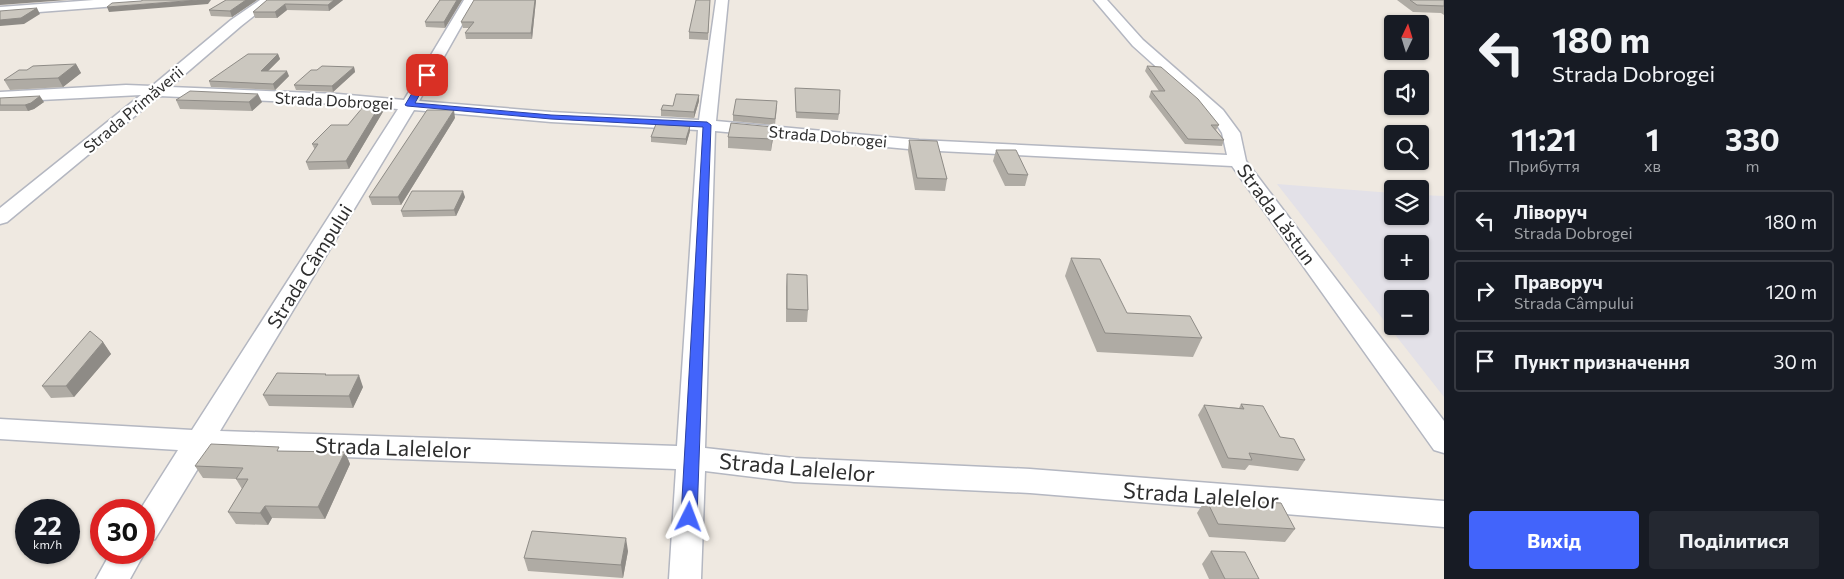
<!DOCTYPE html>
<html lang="uk">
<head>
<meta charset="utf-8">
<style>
	body { margin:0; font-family:Commissioner,sans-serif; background:#242831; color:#f1f3f6; height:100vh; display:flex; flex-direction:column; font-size:19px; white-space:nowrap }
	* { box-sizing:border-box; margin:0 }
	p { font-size:16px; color:#9ea1a6 }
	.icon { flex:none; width:28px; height:28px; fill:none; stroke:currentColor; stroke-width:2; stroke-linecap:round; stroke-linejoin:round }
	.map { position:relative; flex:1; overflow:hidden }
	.side { display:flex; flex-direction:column; background:#171b24; width:400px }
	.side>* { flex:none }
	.top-card { background:#171b24; color:#f1f3f6; overflow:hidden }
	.needle { width:32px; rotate:4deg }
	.controls { position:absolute; left:1384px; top:15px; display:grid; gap:10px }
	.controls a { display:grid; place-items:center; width:45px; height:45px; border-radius:5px; background:#171b24; box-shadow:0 1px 4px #0004; font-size:25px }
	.speed { position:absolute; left:15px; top:499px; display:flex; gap:10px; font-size:25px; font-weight:700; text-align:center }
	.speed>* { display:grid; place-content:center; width:65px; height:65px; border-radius:50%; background:#171b24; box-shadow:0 1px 4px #0004; line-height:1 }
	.speed small { font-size:12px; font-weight:400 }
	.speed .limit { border:8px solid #d22; background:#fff; color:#111 }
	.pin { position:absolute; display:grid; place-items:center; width:42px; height:42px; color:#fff; margin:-21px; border-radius:10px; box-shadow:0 2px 8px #0006 }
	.me { position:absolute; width:55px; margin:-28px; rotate:3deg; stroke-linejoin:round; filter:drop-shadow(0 0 4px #0008) }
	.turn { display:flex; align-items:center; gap:18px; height:105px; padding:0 25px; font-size:22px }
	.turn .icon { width:65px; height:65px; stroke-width:2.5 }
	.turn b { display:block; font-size:35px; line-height:42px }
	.eta { display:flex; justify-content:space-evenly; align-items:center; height:85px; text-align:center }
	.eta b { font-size:30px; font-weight:700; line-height:35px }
	.button { display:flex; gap:10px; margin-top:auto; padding:10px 25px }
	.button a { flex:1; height:58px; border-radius:5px; background:#4264fb; color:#fff; font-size:20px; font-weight:700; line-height:58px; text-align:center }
	.button a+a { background:#242831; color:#f1f3f6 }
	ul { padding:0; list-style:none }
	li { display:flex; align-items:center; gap:15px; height:62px; margin:0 10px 8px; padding:0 15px; border:2px solid #363941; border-radius:5px }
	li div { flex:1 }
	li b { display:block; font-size:19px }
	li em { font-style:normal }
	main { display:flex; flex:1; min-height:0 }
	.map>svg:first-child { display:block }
</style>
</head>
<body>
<main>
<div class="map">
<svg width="1444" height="579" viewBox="0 0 1444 579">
	<rect width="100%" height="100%" fill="#efe9e1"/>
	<path fill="#e3e1e8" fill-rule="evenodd" d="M 1277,184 L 1392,193 L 1392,216 L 1420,216 L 1420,195 L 1444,196 L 1444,397 ZM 1392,244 L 1420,244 L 1420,271 L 1392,271 ZM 1392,299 L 1420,299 L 1420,326 L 1392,326 Z"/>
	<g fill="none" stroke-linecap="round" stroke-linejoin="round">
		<defs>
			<path id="minor" d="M 94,0 L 149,0 L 143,4 L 0,15 L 0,7 Z
				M 260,0 L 274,0 L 241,26 L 170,87 L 338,94 L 404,100 L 464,0 L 476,0 L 419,101 L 551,112 L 699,120 L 716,0 L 728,0 L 716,121 L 919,140 L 1227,155 L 1222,133 L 1211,116 L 1133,46 L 1094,0 L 1107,0 L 1143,40 L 1223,110 L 1240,133 L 1246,161 L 1444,421 L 1444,453 L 1434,450 L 1232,166 L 919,150 L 715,131 L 705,448 L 794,458 L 1030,469 L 1444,501 L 1444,527 L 1030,493 L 794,482 L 705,471 L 701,579 L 669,579 L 676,469 L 208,452 L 155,539 L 144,543 L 144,510 L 140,510 L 178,450 L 0,439 L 0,419 L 192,430 L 398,109 L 338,104 L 159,96 L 7,222 L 0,224 L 0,208 L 141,95 L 0,102 L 0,92 L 126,85 L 152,86 L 231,20 ZM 414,110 L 551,122 L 698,130 L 677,446 L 220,431 Z
				M 144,550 L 145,552 L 130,579 L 96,579 L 111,552 L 144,552 Z"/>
		</defs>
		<use href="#minor" stroke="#b4b7c1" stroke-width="3"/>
		<use href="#minor" fill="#fff" fill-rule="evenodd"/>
	</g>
	<path fill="#afaba4" d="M 226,0 L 257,0 L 232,17 L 211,16 L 209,10 Z
		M 267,0 L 343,0 L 329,11 L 287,10 L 277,18 L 255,18 L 253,12 Z
		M 440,0 L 462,0 L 445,28 L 426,27 L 425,22 Z
		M 536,0 L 532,39 L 466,39 L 465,33 L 469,28 L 463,28 L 461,22 Z
		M 710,0 L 708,40 L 689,39 L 689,32 Z
		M 1397,0 L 1444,0 L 1444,15 L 1441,13 L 1413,12 Z
		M 278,54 L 280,59 L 268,71 L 289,76 L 275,90 L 211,87 L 209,81 Z
		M 76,64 L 81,73 L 63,87 L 10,90 L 4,80 L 27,70 Z
		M 1147,66 L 1219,125 L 1216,130 L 1224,140 L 1222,146 L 1185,144 L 1149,97 L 1151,91 L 1159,91 L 1145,71 Z
		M 354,67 L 355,72 L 333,92 L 296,90 L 294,85 L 317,70 Z
		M 795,88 L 839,114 L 838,120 L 796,118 Z
		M 0,98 L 44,102 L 34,109 L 28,111 L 0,111 Z
		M 176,100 L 262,102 L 252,111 L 180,109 Z
		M 699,101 L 694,118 L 661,116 L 661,110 L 673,106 Z
		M 777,107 L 775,125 L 733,121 L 733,115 Z
		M 384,110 L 349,169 L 309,170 L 306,162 L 315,150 L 312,144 L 348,125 Z
		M 455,118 L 401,205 L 372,205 L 369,197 Z
		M 690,131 L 686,145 L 651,142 L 651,137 Z
		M 728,137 L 773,138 L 771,151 L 728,148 Z
		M 909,140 L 947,179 L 945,191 L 915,190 L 908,151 Z
		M 996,150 L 1028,175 L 1025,186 L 1005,186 L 993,161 Z
		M 465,197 L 456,216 L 403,217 L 401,211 Z
		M 1071,258 L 1127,313 L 1202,338 L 1193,357 L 1097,352 L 1065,276 Z
		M 787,274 L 808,310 L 807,322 L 786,322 L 786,287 Z
		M 103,342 L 111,354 L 74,397 L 51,398 L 42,386 Z
		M 326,375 L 363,387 L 353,408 L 269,406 L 263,395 Z
		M 1241,404 L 1305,460 L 1298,471 L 1249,465 L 1245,470 L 1222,468 L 1198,415 L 1204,405 L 1239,408 Z
		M 282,451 L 345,452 L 350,464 L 325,519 L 272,518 L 268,525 L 236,524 L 228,512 L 242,489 L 236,479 L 203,478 L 195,466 Z
		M 1206,499 L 1295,529 L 1285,542 L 1209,537 L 1197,513 Z
		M 628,551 L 623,578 L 528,571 L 524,558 Z
		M 1211,551 L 1259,579 L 1209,579 L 1202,564 Z"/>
	<path fill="#8e8b86" d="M 0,0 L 67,0 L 0,5 Z
		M 198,0 L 211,0 L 208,4 L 109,12 L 107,7 Z
		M 246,0 L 257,0 L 232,17 L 230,11 Z
		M 334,0 L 343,0 L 329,11 L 328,5 Z
		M 457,0 L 462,0 L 445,28 L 444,22 Z
		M 535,0 L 536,0 L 532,39 L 531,33 Z
		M 285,4 L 287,10 L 277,18 L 275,12 Z
		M 37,8 L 40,14 L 24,24 L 0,26 L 0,20 Z
		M 278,54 L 280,59 L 263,76 L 261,71 Z
		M 76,64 L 81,73 L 63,87 L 58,78 Z
		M 354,67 L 355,72 L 333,92 L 332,86 Z
		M 287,71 L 289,76 L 275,90 L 273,84 Z
		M 258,94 L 262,102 L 252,111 L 249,102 Z
		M 699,95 L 699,101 L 694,118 L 694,112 Z
		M 40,96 L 44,102 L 34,109 L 28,111 L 25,105 Z
		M 382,102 L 384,110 L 349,169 L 346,161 Z
		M 454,110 L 455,118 L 401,205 L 398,197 Z
		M 690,126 L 690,131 L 686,145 L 686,139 Z
		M 773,127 L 773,138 L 771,151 Z
		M 463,191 L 465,197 L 456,216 L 454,210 Z
		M 103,342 L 111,354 L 74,397 L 66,386 Z
		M 359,375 L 363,387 L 353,408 L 349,396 Z
		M 345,452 L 350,464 L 325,519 L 318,507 Z
		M 265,506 L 272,518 L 268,525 L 260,513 Z
		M 626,538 L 628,551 L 623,578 L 621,565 Z"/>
	<path fill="#cbc7bf" stroke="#8e8b86" d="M 143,0 L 198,0 L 107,7 L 112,3 L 141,1 Z
		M 226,0 L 246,0 L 230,11 L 209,10 Z
		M 267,0 L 334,0 L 328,5 L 285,4 L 275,12 L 253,12 Z
		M 440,0 L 457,0 L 444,22 L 425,22 Z
		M 474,0 L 535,0 L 531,33 L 465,33 L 474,22 L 461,22 Z
		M 696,0 L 710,0 L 708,33 L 689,32 Z
		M 1410,0 L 1444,0 L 1444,6 L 1417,5 Z
		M 37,8 L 21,18 L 0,20 L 0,11 Z
		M 248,54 L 278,54 L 261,71 L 287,71 L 273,84 L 209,81 Z
		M 76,64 L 58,78 L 4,80 L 19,70 L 27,70 L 33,66 Z
		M 322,66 L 354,67 L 332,86 L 294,85 L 311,70 L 317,70 Z
		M 1147,66 L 1161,67 L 1198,99 L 1219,125 L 1211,125 L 1224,140 L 1188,139 L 1151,91 L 1165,91 Z
		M 795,88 L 840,90 L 839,114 L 796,112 Z
		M 190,91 L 258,94 L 249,102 L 176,100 Z
		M 676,94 L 699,95 L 694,112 L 661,110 L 663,105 L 673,106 Z
		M 40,96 L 31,103 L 25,105 L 0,105 L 0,98 Z
		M 736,99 L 777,101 L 775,119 L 733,115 Z
		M 368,101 L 382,102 L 346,161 L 306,162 L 318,144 L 312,144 L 331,125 L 348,125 Z
		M 427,110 L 454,110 L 398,197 L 369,197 Z
		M 731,123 L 773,127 L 772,139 L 728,137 Z
		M 656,124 L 690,126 L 686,139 L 651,137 Z
		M 909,140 L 937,141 L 947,179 L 917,178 Z
		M 996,150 L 1016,150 L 1028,175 L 1008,174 Z
		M 412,191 L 463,191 L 454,210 L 401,211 Z
		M 1071,258 L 1100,259 L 1127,313 L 1190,316 L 1202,338 L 1105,333 Z
		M 787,274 L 807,275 L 808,310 L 787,309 Z
		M 90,331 L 103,342 L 66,386 L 42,386 Z
		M 277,373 L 326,374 L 325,375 L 359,375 L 349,396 L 263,395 Z
		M 1241,404 L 1263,406 L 1280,437 L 1294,439 L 1305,460 L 1249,453 L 1252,460 L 1228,458 L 1204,405 L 1244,409 Z
		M 211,444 L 279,447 L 277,451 L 345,452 L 318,507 L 265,506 L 260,513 L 228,512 L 248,479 L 236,479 L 243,468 L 195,466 Z
		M 1206,499 L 1281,503 L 1295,529 L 1218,524 Z
		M 532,531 L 626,538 L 621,565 L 524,558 Z
		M 1211,551 L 1245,552 L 1259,579 L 1225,579 Z"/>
	<path fill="#4264fb" stroke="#2b41a3" d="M 424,73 L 430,75 L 415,103 L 551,115 L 707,122 L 711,125 L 697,517 L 694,521 L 689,523 L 684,521 L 681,517 L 703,127 L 551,119 L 407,106 L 405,105 Z"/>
	<g text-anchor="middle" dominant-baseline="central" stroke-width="4.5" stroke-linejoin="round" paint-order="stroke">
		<g font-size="16" fill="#2e2e2e" stroke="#fff">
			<text transform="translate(334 100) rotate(3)">Strada Dobrogei</text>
			<text transform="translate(133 109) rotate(-40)">Strada Primăverii</text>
			<text transform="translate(828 136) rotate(5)">Strada Dobrogei</text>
		</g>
		<g font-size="19" fill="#2e2e2e" stroke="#fff">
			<text transform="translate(1277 214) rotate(54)">Strada Lăstun</text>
			<text transform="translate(309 266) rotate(-58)">Strada Câmpului</text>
		</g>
		<g font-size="22" fill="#2e2e2e" stroke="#fff">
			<text transform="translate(393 447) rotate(2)">Strada Lalelelor</text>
			<text transform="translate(797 467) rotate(5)">Strada Lalelelor</text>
			<text transform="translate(1201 495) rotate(4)">Strada Lalelelor</text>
		</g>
	</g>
</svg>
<div class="controls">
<a><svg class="needle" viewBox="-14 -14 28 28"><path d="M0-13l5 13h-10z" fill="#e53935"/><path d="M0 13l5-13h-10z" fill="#9ea1a6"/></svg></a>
<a><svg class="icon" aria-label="sound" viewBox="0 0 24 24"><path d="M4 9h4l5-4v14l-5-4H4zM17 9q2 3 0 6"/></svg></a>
<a><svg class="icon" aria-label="search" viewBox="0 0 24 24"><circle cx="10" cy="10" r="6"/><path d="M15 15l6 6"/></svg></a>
<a><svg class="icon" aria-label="layers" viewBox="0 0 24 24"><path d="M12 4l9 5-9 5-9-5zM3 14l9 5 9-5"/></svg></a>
<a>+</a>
<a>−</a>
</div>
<div class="speed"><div>22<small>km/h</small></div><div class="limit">30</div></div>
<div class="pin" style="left:427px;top:75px;background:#d93025"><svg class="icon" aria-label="arrive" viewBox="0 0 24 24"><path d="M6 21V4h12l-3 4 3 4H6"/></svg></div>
<svg class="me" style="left:689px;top:517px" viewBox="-20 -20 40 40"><path d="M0-17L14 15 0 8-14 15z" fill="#4264fb" stroke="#fff" stroke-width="4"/></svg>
</div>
<section class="side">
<div class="top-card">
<div class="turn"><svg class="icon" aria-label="left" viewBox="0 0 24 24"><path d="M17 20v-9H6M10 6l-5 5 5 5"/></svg><div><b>180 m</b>Strada Dobrogei</div></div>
</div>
<div class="eta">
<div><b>11:21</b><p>Прибуття</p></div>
<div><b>1</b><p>хв</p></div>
<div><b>330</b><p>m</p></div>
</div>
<ul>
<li><svg class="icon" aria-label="left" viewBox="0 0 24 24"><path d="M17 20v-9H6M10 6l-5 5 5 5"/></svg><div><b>Ліворуч</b><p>Strada Dobrogei</p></div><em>180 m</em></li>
<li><svg class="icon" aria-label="right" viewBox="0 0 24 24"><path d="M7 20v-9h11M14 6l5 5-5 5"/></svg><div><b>Праворуч</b><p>Strada Câmpului</p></div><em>120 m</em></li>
<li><svg class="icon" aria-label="arrive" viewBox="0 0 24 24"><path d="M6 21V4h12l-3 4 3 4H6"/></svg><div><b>Пункт призначення</b></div><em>30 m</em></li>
</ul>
<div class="button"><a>Вихід</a><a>Поділитися</a></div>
</section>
</main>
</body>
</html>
